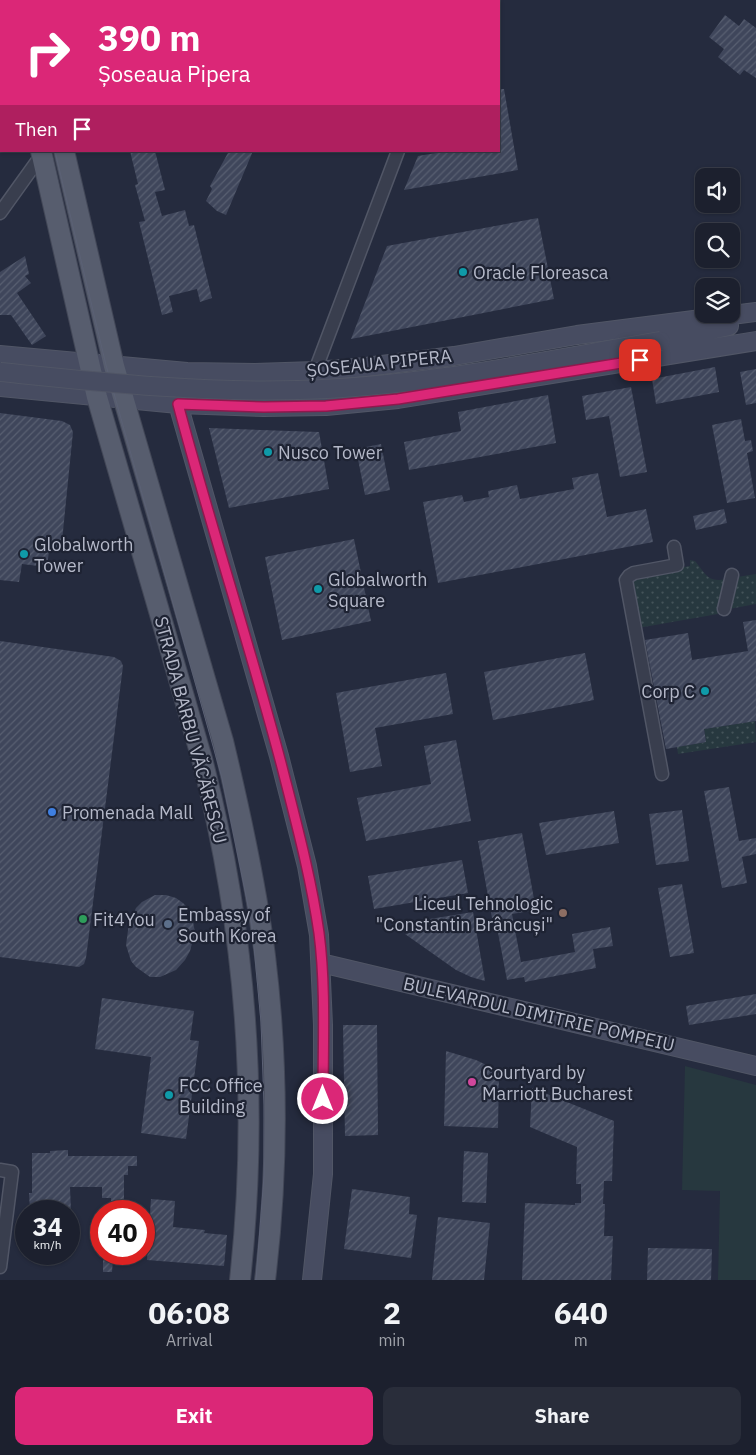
<!DOCTYPE html>
<html lang="en">
<head>
<meta charset="utf-8">
<style>
	body { margin:0; font-family:"IBM Plex Sans",sans-serif; background:#292d3a; color:#f1f3f6; height:100vh; display:flex; flex-direction:column; font-size:19px; white-space:nowrap }
	* { box-sizing:border-box; margin:0 }
	p { font-size:16px; color:#a0a3aa }
	.icon { flex:none; width:28px; height:28px; fill:none; stroke:currentColor; stroke-width:2; stroke-linecap:round; stroke-linejoin:round }
	.map { position:relative; height:1280px; overflow:hidden }
	.drawer { display:flex; flex-direction:column; background:#1c202e; flex:1 }
	.drawer>* { flex:none }
	.guide { position:absolute; left:0px; top:0px; width:500px; height:152px; box-shadow:0 1px 4px #0004,0 0 0 1px #3a3e4a; background:#db2777; color:#fff; overflow:hidden }
	.fabs { position:absolute; left:695px; top:168px; display:grid; gap:10px }
	.fabs a { display:grid; place-items:center; width:45px; height:45px; border-radius:10px; background:#1c202e; box-shadow:0 1px 4px #0004,0 0 0 1px #3a3e4a; font-size:25px }
	.speed { position:absolute; left:15px; top:1200px; display:flex; gap:10px; font-size:25px; font-weight:700; text-align:center }
	.speed>* { display:grid; place-content:center; width:65px; height:65px; border-radius:50%; background:#1c202e; box-shadow:0 1px 4px #0004,0 0 0 1px #3a3e4a; line-height:1 }
	.speed small { font-size:12px; font-weight:400 }
	.speed .limit { border:8px solid #d22; background:#fff; color:#111 }
	.pin { position:absolute; display:grid; place-items:center; width:42px; height:42px; color:#fff; margin:-21px; border-radius:10px; box-shadow:0 2px 8px #0006 }
	.me { position:absolute; width:55px; margin:-28px; rotate:0deg; stroke-linejoin:round; filter:drop-shadow(0 0 4px #0008) }
	.turn { display:flex; align-items:center; gap:18px; height:105px; padding:0 15px; font-size:22px }
	.turn .icon { width:65px; height:65px; stroke-width:2.5 }
	.turn b { display:block; font-size:35px; line-height:42px }
	.then { display:flex; align-items:center; height:48px; padding:0 15px; background:#0003; gap:10px; font-size:19px }
	.eta { display:flex; justify-content:space-evenly; align-items:center; height:85px; text-align:center }
	.eta b { font-size:30px; font-weight:800; line-height:35px }
	.action { display:flex; gap:10px; margin-top:auto; padding:10px 15px }
	.action a { flex:1; height:58px; border-radius:10px; background:#db2777; color:#fff; font-size:20px; font-weight:800; line-height:58px; text-align:center }
	.action a+a { background:#292d3a; color:#f1f3f6 }
	.map>svg:first-child { display:block }
</style>
</head>
<body>
<div class="map">
<svg width="756" height="1280" viewBox="0 0 756 1280">
	<defs>
		<pattern id="park-dots" width="8" height="8" patternUnits="userSpaceOnUse" patternTransform="scale(1.25)"><rect width="8" height="8" fill="#27383f"/><path d="M2 2h.1M6 6h.1" fill="none" stroke="#445359" stroke-width="1.8" stroke-linecap="round"/></pattern>
		<pattern id="building-hatch" width="6" height="6" patternUnits="userSpaceOnUse" patternTransform="scale(1.25)"><rect width="6" height="6" fill="#3f465b"/><path d="M-1 1l2-2M0 6l6-6M5 7l2-2" fill="none" stroke="#585f71"/></pattern>
	</defs>
	<rect width="100%" height="100%" fill="#252b3e"/>
	<path fill="#27383f" d="M 685,1066 L 756,1085 L 756,1280 L 718,1280 L 720,1191 L 682,1190 Z"/>
	<path fill="url(#park-dots)" d="M 690,560 L 695,561 C 706,574 707,583 726,579 L 718,614 L 638,628 L 629,579 L 633,576 L 690,566 Z
		M 756,574 L 756,604 L 729,609 L 737,577 Z
		M 755,721 L 756,742 L 678,754 L 677,747 L 706,742 L 704,729 Z"/>
	<path fill="url(#building-hatch)" d="M 725,15 L 739,26 L 744,19 L 756,28 L 756,78 L 744,70 L 740,75 L 718,57 L 724,49 L 709,37 Z
		M 499,89 L 504,89 L 518,170 L 404,190 L 418,156 L 448,151 L 499,151 Z
		M 130,151 L 155,151 L 165,190 L 155,192 L 162,216 L 185,210 L 189,226 L 194,225 L 212,298 L 200,302 L 197,289 L 169,296 L 173,312 L 162,315 L 139,222 L 145,221 L 135,185 L 138,184 Z
		M 229,151 L 253,151 L 226,215 L 217,211 L 206,201 L 212,189 L 210,186 Z
		M 538,218 L 554,299 L 351,339 L 387,246 Z
		M 25,256 L 29,274 L 25,276 L 31,283 L 17,293 L 46,336 L 32,345 L 11,315 L 0,315 L 0,272 Z
		M 715,367 L 719,392 L 656,404 L 652,379 Z
		M 756,369 L 756,403 L 746,405 L 740,372 Z
		M 631,387 L 647,472 L 620,477 L 609,416 L 586,420 L 582,396 Z
		M 548,395 L 556,443 L 409,470 L 404,442 L 461,431 L 458,412 Z
		M 0,413 L 62,421 L 70,425 L 73,432 L 61,551 L 50,543 L 47,567 L 22,564 L 19,582 L 0,580 Z
		M 741,419 L 745,441 L 751,440 L 753,451 L 747,453 L 755,498 L 727,503 L 712,425 Z
		M 209,428 L 319,432 L 329,489 L 229,508 Z
		M 381,444 L 390,490 L 365,495 L 356,449 Z
		M 598,473 L 607,517 L 646,509 L 653,542 L 438,583 L 423,502 L 462,495 L 464,502 L 489,497 L 488,491 L 517,485 L 520,499 L 574,489 L 572,478 Z
		M 724,509 L 727,523 L 696,530 L 693,516 Z
		M 354,539 L 371,621 L 282,640 L 265,557 Z
		M 756,620 L 756,721 L 704,729 L 706,742 L 666,749 L 645,640 L 688,633 L 692,660 L 748,651 L 743,622 Z
		M 0,641 L 114,657 L 121,661 L 123,666 L 86,958 L 84,964 L 79,967 L 0,957 Z
		M 585,653 L 594,700 L 493,720 L 484,672 Z
		M 446,673 L 453,714 L 375,728 L 382,766 L 350,772 L 336,693 Z
		M 456,740 L 471,821 L 366,841 L 357,798 L 431,784 L 424,746 Z
		M 729,787 L 739,841 L 756,838 L 756,854 L 742,857 L 747,883 L 722,888 L 704,791 Z
		M 682,810 L 689,861 L 656,865 L 649,814 Z
		M 614,811 L 619,843 L 546,855 L 539,823 Z
		M 522,833 L 536,910 L 512,914 L 521,962 L 575,952 L 572,934 L 610,927 L 613,946 L 593,949 L 596,968 L 525,982 L 524,977 L 507,980 L 495,917 L 492,918 L 478,841 Z
		M 462,860 L 468,893 L 374,909 L 368,876 Z
		M 682,884 L 694,953 L 670,957 L 658,888 Z
		M 155,895 L 166,895 L 176,898 L 183,903 L 189,909 L 192,917 L 195,932 L 190,951 L 185,960 L 176,970 L 160,977 L 150,977 L 136,967 L 131,961 L 126,945 L 129,923 L 136,908 L 142,902 Z
		M 473,912 L 485,981 L 471,977 L 456,970 L 405,934 L 414,932 L 411,922 Z
		M 756,994 L 756,1014 L 689,1025 L 686,1006 Z
		M 102,998 L 194,1011 L 190,1040 L 199,1041 L 186,1139 L 141,1133 L 151,1057 L 95,1049 Z
		M 343,1025 L 377,1025 L 378,1135 L 345,1136 Z
		M 446,1051 L 476,1060 L 499,1071 L 498,1128 L 444,1126 Z
		M 532,1088 L 614,1121 L 612,1181 L 604,1181 L 603,1204 L 605,1204 L 604,1236 L 613,1236 L 611,1280 L 522,1280 L 525,1203 L 575,1205 L 575,1203 L 581,1203 L 581,1184 L 576,1184 L 577,1147 L 530,1127 Z
		M 68,1150 L 68,1156 L 137,1156 L 137,1166 L 128,1166 L 128,1175 L 124,1175 L 124,1211 L 111,1211 L 111,1198 L 102,1198 L 102,1187 L 70,1187 L 71,1211 L 30,1211 L 29,1193 L 32,1193 L 32,1153 L 50,1153 L 50,1151 Z
		M 464,1151 L 488,1153 L 486,1203 L 462,1202 Z
		M 352,1189 L 410,1197 L 409,1214 L 417,1215 L 411,1258 L 344,1249 Z
		M 151,1199 L 175,1201 L 173,1227 L 205,1230 L 204,1233 L 227,1235 L 224,1266 L 147,1260 Z
		M 438,1217 L 490,1223 L 484,1280 L 432,1280 Z
		M 648,1248 L 712,1249 L 711,1280 L 647,1280 Z
		M 103,1258 L 113,1258 L 112,1272 L 103,1272 Z"/>
	<g fill="none" stroke-linecap="round" stroke-linejoin="round">
		<defs>
			<path id="street" d="M 143,1 L 144,0
				M 454,1 L 455,0
				M 0,104 L 1,105
				M 0,213 L 43,153
				M 315,371 L 398,151
				M 724,609 L 732,575
				M 662,774 L 626,580 L 629,576 L 634,573 L 677,565 L 674,547
				M 0,1170 L 12,1172 L 0,1267"/>
			<path id="secondary" d="M 661,341 L 729,326
				M 0,355 L 187,372 L 255,373 L 315,371 L 366,367 L 454,356 L 577,335 L 756,312
				M 0,387 L 178,404 L 264,407 L 326,406 L 398,399 L 756,341
				M 178,404 L 279,756 L 307,866 L 319,935 L 323,1025 L 323,1174 L 312,1280
				M 321,963 L 756,1066"/>
			<path id="primary" d="M 2,0 L 3,1
				M 25,0 L 25,1
				M 41,151 L 97,397 L 202,759 C 246,929 259,1106 240,1280
				M 64,151 L 114,366 L 223,741 C 240,812 256,884 265,956 C 278,1063 278,1173 265,1280"/>
		</defs>
		<use href="#street" stroke="#515666" stroke-width="15"/>
		<use href="#secondary" stroke="#515666" stroke-width="20"/>
		<use href="#primary" stroke="#424757" stroke-width="22"/>
		<use href="#street" stroke="#393e4e" stroke-width="12"/>
		<use href="#secondary" stroke="#474c61" stroke-width="18"/>
		<use href="#primary" stroke="#575d6e" stroke-width="20"/>
		<path stroke="#5b6175" stroke-width="1" d="M 15,0 L 15,1
			M 55,151 L 106,365 L 222,778 L 252,925 L 261,1022 L 264,1105 L 264,1176 L 256,1280"/>
		<defs>
			<path id="secondary-bridge" d="M 0,372 C 99,382 198,393 298,390 C 420,387 541,361 661,341"/>
		</defs>
		<use href="#secondary-bridge" stroke="#515666" stroke-width="20" stroke-linecap="butt"/>
		<use href="#secondary-bridge" stroke="#474c61" stroke-width="18"/>
	</g>
	<g fill="none" stroke-linecap="round" stroke-linejoin="round">
		<defs>
			<path id="route" d="M 323,1099 C 323,1045 326,987 319,933 C 311,877 296,822 282,767 C 250,645 210,525 178,404 L 264,407 L 326,406 L 398,399 L 640,360"/>
		</defs>
		<use href="#route" stroke="#8e194d" stroke-width="12"/>
		<use href="#route" stroke="#db2777" stroke-width="9"/>
	</g>
	<g fill="#0f9aa8" stroke="#1e2333" stroke-width="2">
		<circle cx="463" cy="272" r="5"/>
		<circle cx="268" cy="452" r="5"/>
		<circle cx="24" cy="554" r="5"/>
		<circle cx="318" cy="589" r="5"/>
		<circle cx="705" cy="691" r="5"/>
		<circle cx="169" cy="1095" r="5"/>
	</g>
	<circle fill="#3f7fe0" stroke="#1e2333" stroke-width="2" cx="52" cy="812" r="5"/>
	<circle fill="#8d6e63" stroke="#1e2333" stroke-width="2" cx="563" cy="913" r="5"/>
	<circle fill="#2e9e5b" stroke="#1e2333" stroke-width="2" cx="83" cy="919" r="5"/>
	<circle fill="#5c6f8a" stroke="#1e2333" stroke-width="2" cx="168" cy="924" r="5"/>
	<circle fill="#d1479c" stroke="#1e2333" stroke-width="2" cx="472" cy="1082" r="5"/>
	<g text-anchor="middle" dominant-baseline="central" stroke-width="4.5" stroke-linejoin="round" paint-order="stroke">
		<g font-size="18" fill="#b5b9c9" stroke="#1e2333" text-anchor="start">
			<text x="473" y="272">Oracle Floreasca</text>
			<text x="278" y="452">Nusco Tower</text>
			<text x="34" y="544">Globalworth<tspan x="34" dy="21">Tower</tspan></text>
			<text x="328" y="579">Globalworth<tspan x="328" dy="21">Square</tspan></text>
			<text x="695" y="691" text-anchor="end">Corp C</text>
			<text x="62" y="812">Promenada Mall</text>
			<text x="553" y="903" text-anchor="end">Liceul Tehnologic<tspan x="553" dy="21">"Constantin Brâncuși"</tspan></text>
			<text x="178" y="914">Embassy of<tspan x="178" dy="21">South Korea</tspan></text>
			<text x="93" y="919">Fit4You</text>
			<text x="482" y="1072">Courtyard by<tspan x="482" dy="21">Marriott Bucharest</tspan></text>
			<text x="179" y="1085">FCC Office<tspan x="179" dy="21">Building</tspan></text>
		</g>
		<g font-size="18" fill="#b5b9c9" stroke="#1e2333">
			<text transform="translate(379 363) rotate(-6)">ȘOSEAUA PIPERA</text>
			<text transform="translate(191 730) rotate(75)">STRADA BARBU VĂCĂRESCU</text>
			<text transform="translate(539 1014) rotate(13)">BULEVARDUL DIMITRIE POMPEIU</text>
		</g>
	</g>
</svg>
<div class="fabs">
<a><svg class="icon" aria-label="sound" viewBox="0 0 24 24"><path d="M4 9h4l5-4v14l-5-4H4zM17 9q2 3 0 6"/></svg></a>
<a><svg class="icon" aria-label="search" viewBox="0 0 24 24"><circle cx="10" cy="10" r="6"/><path d="M15 15l6 6"/></svg></a>
<a><svg class="icon" aria-label="layers" viewBox="0 0 24 24"><path d="M12 4l9 5-9 5-9-5zM3 14l9 5 9-5"/></svg></a>
</div>
<div class="speed"><div>34<small>km/h</small></div><div class="limit">40</div></div>
<div class="pin" style="left:640px;top:360px;background:#d93025"><svg class="icon" aria-label="arrive" viewBox="0 0 24 24"><path d="M6 21V4h12l-3 4 3 4H6"/></svg></div>
<svg class="me" style="left:323px;top:1099px" viewBox="-20 -20 40 40"><circle r="17" fill="#db2777" stroke="#fff" stroke-width="3"/><path d="M0-11L8 9 0 5-8 9z" fill="#fff"/></svg>
<div class="guide">
<div class="turn"><svg class="icon" aria-label="right" viewBox="0 0 24 24"><path d="M7 20v-9h11M14 6l5 5-5 5"/></svg><div><b>390 m</b>Șoseaua Pipera</div></div>
<div class="then">Then<svg class="icon" aria-label="arrive" viewBox="0 0 24 24"><path d="M6 21V4h12l-3 4 3 4H6"/></svg></div>
</div>
</div>
<section class="drawer">
<div class="eta">
<div><b>06:08</b><p>Arrival</p></div>
<div><b>2</b><p>min</p></div>
<div><b>640</b><p>m</p></div>
</div>
<div class="action"><a>Exit</a><a>Share</a></div>
</section>
</body>
</html>
